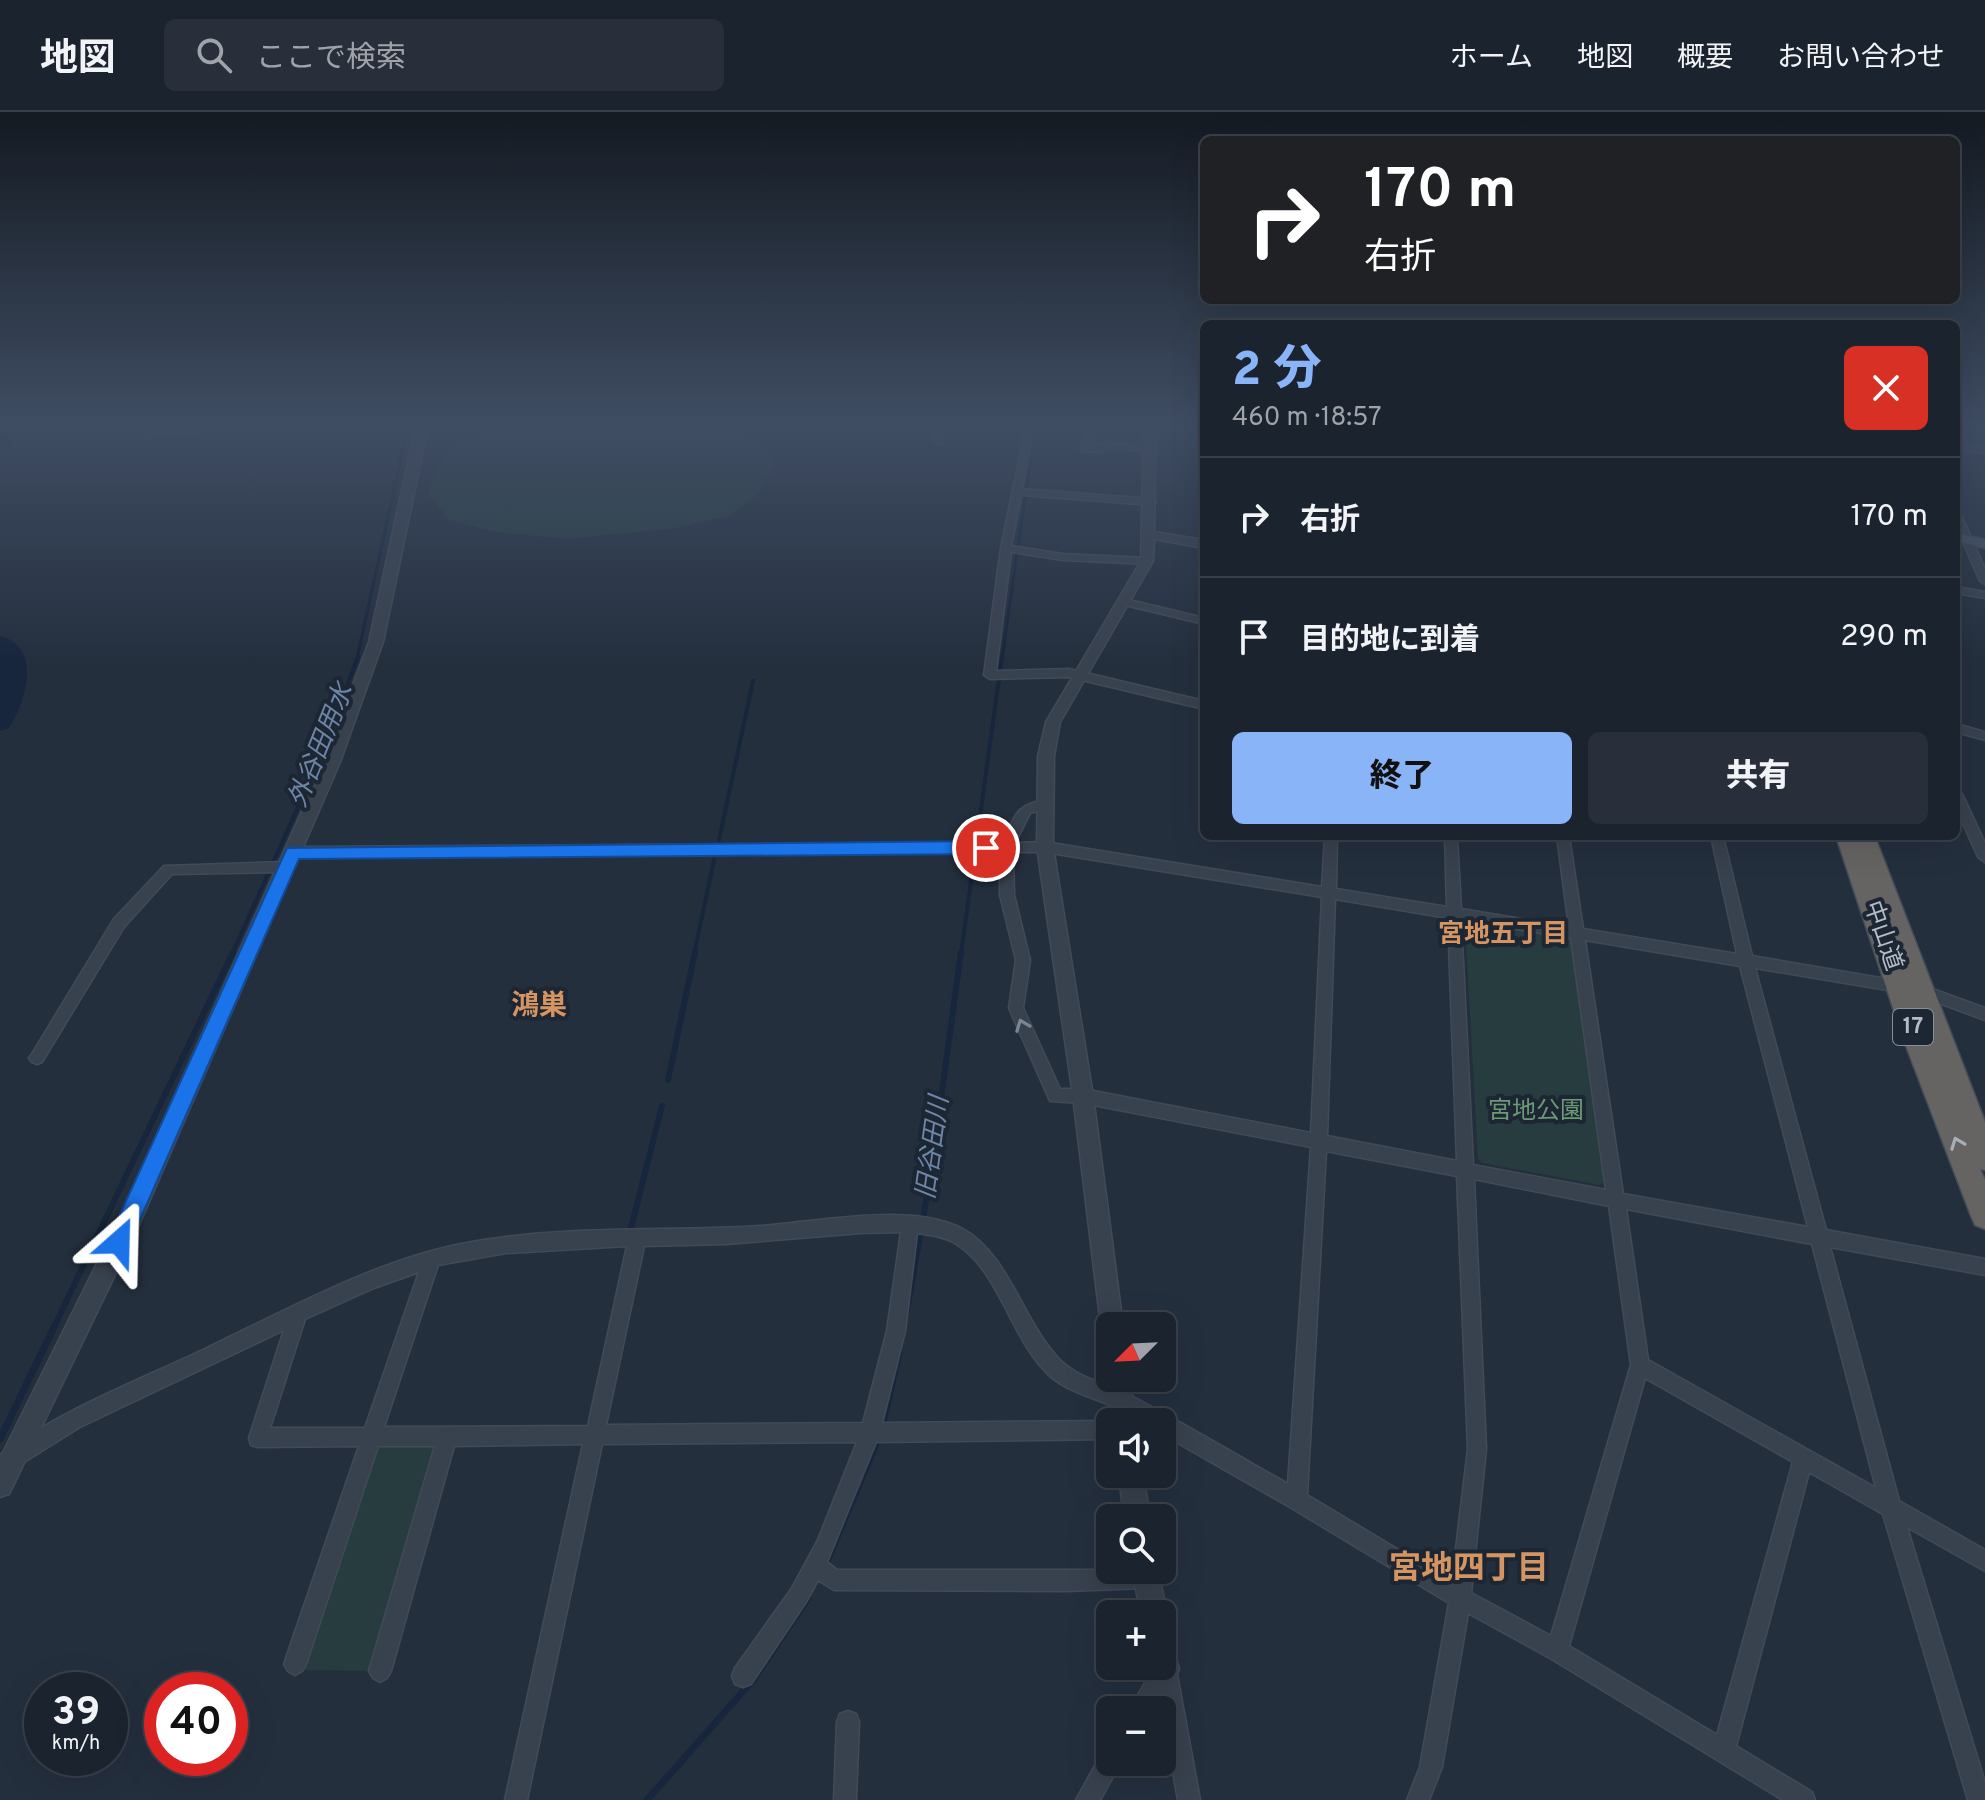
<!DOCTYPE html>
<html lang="ja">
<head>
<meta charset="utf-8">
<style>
	body { margin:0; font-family:Overpass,"Noto Sans JP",sans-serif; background:#282f3a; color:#f1f3f6; height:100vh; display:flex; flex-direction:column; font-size:30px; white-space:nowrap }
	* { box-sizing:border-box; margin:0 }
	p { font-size:26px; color:#a0a4aa }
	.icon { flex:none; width:44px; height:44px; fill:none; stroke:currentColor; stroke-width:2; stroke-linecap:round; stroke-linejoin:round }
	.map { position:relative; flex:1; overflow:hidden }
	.details { position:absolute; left:1200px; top:208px; width:760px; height:520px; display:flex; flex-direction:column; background:#1b232e; border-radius:12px; box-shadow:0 8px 32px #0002,0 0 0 2px #39404a }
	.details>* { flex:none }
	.banner { position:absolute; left:1200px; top:24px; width:760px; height:168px; border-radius:12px; box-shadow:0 8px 32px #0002,0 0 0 2px #39404a; background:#202124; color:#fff; overflow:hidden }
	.needle { width:52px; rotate:246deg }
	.fabs { position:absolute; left:1096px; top:1200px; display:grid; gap:16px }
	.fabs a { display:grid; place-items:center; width:80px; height:80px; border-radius:12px; background:#1b232e; box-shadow:0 8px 32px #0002,0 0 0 2px #39404a; font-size:40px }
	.speed { position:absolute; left:24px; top:1560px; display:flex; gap:16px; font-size:40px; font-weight:700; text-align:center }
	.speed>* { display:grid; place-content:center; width:104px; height:104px; border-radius:50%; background:#1b232e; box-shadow:0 8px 32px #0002,0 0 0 2px #39404a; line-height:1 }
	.speed small { font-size:20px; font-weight:400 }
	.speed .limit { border:12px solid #d22; background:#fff; color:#111 }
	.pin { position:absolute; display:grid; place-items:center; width:68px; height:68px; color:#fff; margin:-34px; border:4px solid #fff; border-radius:50%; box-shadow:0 2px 8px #0007 }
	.me { position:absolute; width:88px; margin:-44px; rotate:25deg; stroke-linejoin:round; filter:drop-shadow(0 0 6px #0008) }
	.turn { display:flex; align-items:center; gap:28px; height:168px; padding:0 32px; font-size:36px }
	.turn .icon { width:104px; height:104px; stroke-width:2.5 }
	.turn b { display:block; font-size:56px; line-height:68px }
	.round { display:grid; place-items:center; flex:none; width:84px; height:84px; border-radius:12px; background:#282f3a }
	.overview { display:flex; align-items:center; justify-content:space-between; height:136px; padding:0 32px }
	h1 { font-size:48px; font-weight:800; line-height:60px; color:#8ab4f8 }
	.cta { display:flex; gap:16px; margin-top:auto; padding:16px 32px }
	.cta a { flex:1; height:92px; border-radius:12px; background:#8ab4f8; color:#111; font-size:32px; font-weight:800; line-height:92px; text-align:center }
	.cta a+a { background:#282f3a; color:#f1f3f6 }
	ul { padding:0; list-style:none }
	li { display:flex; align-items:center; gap:24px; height:120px; padding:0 32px; border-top:2px solid #39404a }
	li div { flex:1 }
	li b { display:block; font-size:30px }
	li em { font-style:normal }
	header { display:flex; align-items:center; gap:48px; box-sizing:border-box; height:112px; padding:0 40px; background:#1b232e; border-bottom:2px solid #39404a }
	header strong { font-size:38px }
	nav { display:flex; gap:44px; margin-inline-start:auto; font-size:28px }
	.search { width:560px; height:72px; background:#282f3a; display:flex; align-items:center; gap:20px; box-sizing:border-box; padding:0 28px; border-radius:12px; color:#a0a4aa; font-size:30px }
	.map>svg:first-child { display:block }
</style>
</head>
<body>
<header>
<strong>地図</strong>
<div class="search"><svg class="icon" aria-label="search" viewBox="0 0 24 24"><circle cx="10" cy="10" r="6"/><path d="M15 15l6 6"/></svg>ここで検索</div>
<nav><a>ホーム</a><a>地図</a><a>概要</a><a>お問い合わせ</a></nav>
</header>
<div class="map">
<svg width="1985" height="1688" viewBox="0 0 1985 1688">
	<rect width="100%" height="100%" fill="#242f3e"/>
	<path fill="#263c3f" d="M 496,314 L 713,314 C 746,320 756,326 775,352 L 759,380 L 731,403 L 676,416 L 568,427 L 495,420 L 449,408 L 428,382 C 443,335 452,334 496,314 Z
		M 1470,809 L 1571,826 L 1575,831 L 1605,1068 L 1600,1073 L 1482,1051 L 1478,1046 L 1465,812 Z
		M 448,1323 L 380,1559 L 292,1558 L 373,1324 Z"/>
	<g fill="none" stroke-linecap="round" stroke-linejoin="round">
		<path stroke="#17263c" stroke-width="3" d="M 357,547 L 408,314
			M 1002,547 L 1035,314"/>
		<path stroke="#17263c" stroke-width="4" d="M 719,728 L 753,569
			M 232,842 L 316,655 L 358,545
			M 694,842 L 714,748
			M 961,842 L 1002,545"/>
		<path stroke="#17263c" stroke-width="6" d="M 668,968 L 695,840
			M 629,1124 L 662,994
			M 907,1199 L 931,1060 L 961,840
			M 54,1215 L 233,840"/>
		<path stroke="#17263c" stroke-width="7" d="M 882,1316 L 899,1240
			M 0,1327 L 55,1213
			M 824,1456 L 879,1325
			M 647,1688 L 754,1567 L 808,1486"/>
		<path fill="#17263c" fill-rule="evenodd" d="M 3,314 L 23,314 L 7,337 L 0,339 L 0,318 Z
			M 0,524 C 43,535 26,590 9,616 L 0,619 Z"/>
		<defs>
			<path id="minor" d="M 935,314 L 943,314 L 941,332 L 934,330 Z
				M 1026,314 L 1034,314 L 1022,377 L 1151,387 L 1156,390 L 1151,393 L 1021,383 L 1011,434 L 1063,442 L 1147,446 L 1152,449 L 1147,452 L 1063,448 L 1011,440 L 996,559 L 1069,557 L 1204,589 L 1204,597 L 1069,565 L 990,567 L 984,563 L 1001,436 Z
				M 1089,314 L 1097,314 L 1089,334 L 1106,331 L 1152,333 L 1156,336 L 1152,339 L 1108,337 L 1101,340 L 1081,339 L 1080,337 Z
				M 1956,331 L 1985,335 L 1985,341 L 1956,337 Z
				M 1956,400 L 1961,403 L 1985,457 L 1985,472 L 1980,469 L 1956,414 Z
				M 1956,475 L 1985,480 L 1985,486 L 1956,481 Z
				M 1125,487 L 1204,506 L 1204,512 L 1121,492 L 1121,488 Z
				M 1956,612 L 1985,620 L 1985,628 L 1956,620 Z
				M 1956,678 L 1962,682 L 1985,731 L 1985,750 L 1978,745 L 1956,696 Z
				M 1044,689 L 1048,690 L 1050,693 L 1048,696 L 1030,701 L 1015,731 L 1045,730 L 1322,775 L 1325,724 L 1337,724 L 1336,777 L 1447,795 L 1445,724 L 1457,724 L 1461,797 L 1569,815 L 1557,724 L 1569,724 L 1583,817 L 1737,842 L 1711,724 L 1723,724 L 1752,844 L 1904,870 L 1906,874 L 1904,878 L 1899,880 L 1755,856 L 1826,1118 L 1985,1147 L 1985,1163 L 1830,1135 L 1899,1389 L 1985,1438 L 1985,1459 L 1907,1415 L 1985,1671 L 1985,1688 L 1968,1688 L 1883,1402 L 1809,1360 L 1736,1634 L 1812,1680 L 1815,1688 L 1783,1688 L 1550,1546 L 1468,1501 L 1442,1655 L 1429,1688 L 1407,1688 L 1420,1655 L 1449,1491 L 1290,1395 L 1162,1322 L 1162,1310 C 1132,1310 1130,1302 1105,1291 C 1086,1284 1065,1277 1050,1264 C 1010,1228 1000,1156 953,1130 C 942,1124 929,1123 917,1121 L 905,1219 L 882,1311 L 1110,1309 L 1113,1310 L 1110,1310 L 1110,1327 L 876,1330 L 827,1450 L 837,1458 L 1151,1458 L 1156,1466 L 1153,1473 L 1146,1476 L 1066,1479 L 834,1478 L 818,1468 L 806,1490 L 751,1572 L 743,1575 L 735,1572 L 732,1564 L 735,1556 L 792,1476 L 818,1428 L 857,1330 L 602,1332 L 527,1688 L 505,1688 L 583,1332 L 454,1334 L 391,1559 L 387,1566 L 380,1570 L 373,1566 L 369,1559 L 435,1334 L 378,1334 L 306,1552 L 302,1559 L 295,1563 L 288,1559 L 284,1552 L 359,1334 L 258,1335 L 251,1333 L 249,1326 L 284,1218 L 80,1315 L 0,1365 L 0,1343 C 63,1297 135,1270 205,1237 C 291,1196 379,1146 472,1130 C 567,1113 665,1120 761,1114 C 818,1110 909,1090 961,1116 C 1009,1141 1023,1211 1060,1248 C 1079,1267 1107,1272 1131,1284 C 1184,1311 1236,1343 1288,1372 L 1311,1035 L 1083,991 L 1050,989 L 1009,896 L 1016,848 L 1000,783 L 1000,740 L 293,745 L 287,740 L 293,735 L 1002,731 C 1014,708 1015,691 1044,689 ZM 1013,740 L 1045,740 L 1322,785 L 1311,1021 L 1083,977 L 1060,977 L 1023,896 L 1030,848 L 1014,783 ZM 1335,787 L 1448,806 L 1457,1049 L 1327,1024 ZM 1461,808 L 1571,826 L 1606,1078 L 1473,1053 ZM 1585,828 L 1740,854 L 1808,1115 L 1623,1082 ZM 1326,1039 L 1457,1064 L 1468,1337 L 1452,1470 L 1307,1383 ZM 1474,1067 L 1609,1094 L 1631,1253 L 1551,1524 L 1471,1481 L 1486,1337 ZM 1626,1097 L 1812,1132 L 1876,1376 L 1648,1248 ZM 901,1120 L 887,1219 L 863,1311 L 606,1313 L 644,1134 L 726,1132 L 861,1121 ZM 627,1134 L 588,1314 L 384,1315 L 438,1153 L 506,1141 ZM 419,1160 L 365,1316 L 270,1316 L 305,1207 L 374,1176 ZM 1645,1266 L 1793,1350 L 1717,1623 L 1569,1534 Z
				M 285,750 L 292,755 L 285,760 L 172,762 L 124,815 L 42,950 L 37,952 L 32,950 L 29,946 L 32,942 L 114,807 L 164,754 Z
				M 1922,873 L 1985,896 L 1985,908 L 1917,883 L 1915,879 L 1917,875 Z
				M 1165,1546 L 1172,1550 L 1176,1557 L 1200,1688 L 1178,1688 L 1160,1586 L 1152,1598 L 1129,1598 L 1155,1554 L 1162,1554 L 1162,1548 Z
				M 848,1599 L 856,1602 L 859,1610 L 856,1688 L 834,1688 L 837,1610 L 840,1602 Z
				M 1110,1638 L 1110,1650 L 1121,1650 L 1100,1688 L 1076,1688 L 1102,1641 Z"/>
			<path id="tertiary" d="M 416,314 L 428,314 L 383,530 L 340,650 L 139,1113 L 9,1382 L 0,1385 L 0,1347 L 123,1099 L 324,650 L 369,530 Z
				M 1144,314 L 1156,314 L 1154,420 L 1204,428 L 1204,436 L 1154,427 L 1153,449 L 1060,610 L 1054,644 L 1053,735 L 1093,984 L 1123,1214 L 1110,1214 L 1110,1225 L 1104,1222 L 1101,1214 L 1073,984 L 1037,735 L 1038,644 L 1046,610 L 1141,449 Z
				M 1110,1258 L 1110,1266 L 1130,1266 L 1135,1310 L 1111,1310 L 1106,1266 Z
				M 1119,1362 L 1143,1362 L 1150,1406 L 1124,1406 Z
				M 1132,1458 L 1158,1458 L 1167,1502 L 1163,1511 L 1162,1502 L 1141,1502 Z
				M 1162,1528 L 1172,1532 L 1179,1557 L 1175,1567 L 1165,1571 L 1155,1567 L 1151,1554 L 1162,1554 Z"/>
			<path id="secondary" d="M 1956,421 L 1985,428 L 1985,436 L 1956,429 Z"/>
			<path id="trunk" d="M 1836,724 L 1873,724 L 1877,730 L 1985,1010 L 1985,1058 L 1980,1057 L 1985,1068 L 1985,1117 L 1975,1113 L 1971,1104 L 1903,926 Z"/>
		</defs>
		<use href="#minor" stroke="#414a57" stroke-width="3"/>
		<use href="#tertiary" stroke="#414a57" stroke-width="3"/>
		<use href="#secondary" stroke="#414a57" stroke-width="3"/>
		<use href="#trunk" stroke="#434c59" stroke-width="3"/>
		<use href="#minor" fill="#38414e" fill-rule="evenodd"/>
		<use href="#tertiary" fill="#38414e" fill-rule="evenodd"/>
		<use href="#secondary" fill="#465061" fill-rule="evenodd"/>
		<use href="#trunk" fill="#656462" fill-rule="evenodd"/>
	</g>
	<path fill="#2f3b4b" d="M 134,314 L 279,314 L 143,328 Z"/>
	<defs><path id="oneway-chevron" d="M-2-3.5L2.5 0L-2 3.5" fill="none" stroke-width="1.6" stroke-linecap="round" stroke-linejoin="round" transform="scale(2)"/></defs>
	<use stroke="#7c8592" href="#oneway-chevron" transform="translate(1022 913) rotate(-111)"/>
	<use stroke="#a8afba" href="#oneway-chevron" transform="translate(1957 1031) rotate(-111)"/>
	<linearGradient id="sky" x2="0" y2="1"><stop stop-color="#141a22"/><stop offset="0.57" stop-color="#3f4d63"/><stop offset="1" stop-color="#3f4d63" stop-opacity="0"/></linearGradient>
	<rect width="1985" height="550" fill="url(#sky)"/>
	<path fill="#1a73e8" stroke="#114b97" stroke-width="2" d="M 986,729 L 994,736 L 986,742 L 299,747 L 127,1137 L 119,1140 L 111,1137 L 108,1130 L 111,1122 L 287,736 Z"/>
	<g text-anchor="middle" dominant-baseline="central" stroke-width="8" stroke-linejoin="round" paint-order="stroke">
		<rect fill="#1d2633" stroke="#878f9c" stroke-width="2" x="1893" y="897" width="40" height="36" rx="6"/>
		<g font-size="22" font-weight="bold" fill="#b4bcc9">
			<text x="1913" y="915">17</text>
		</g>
		<g font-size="24" fill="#b4bcc9" stroke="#1d2633">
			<text transform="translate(1882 824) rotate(71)">中山道</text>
		</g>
		<g font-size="24" fill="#6b9a76" stroke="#1d2633">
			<text x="1536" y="1000">宮地公園</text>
		</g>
		<g font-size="26" font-style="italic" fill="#6d86a8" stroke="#1d2633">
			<text transform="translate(322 634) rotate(-68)">外谷田用水</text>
			<text transform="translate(934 1036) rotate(-82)">旧谷田川</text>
		</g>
		<g font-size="26" font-weight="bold" fill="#d59563" stroke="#1d2633">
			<text x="1503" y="823">宮地五丁目</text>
		</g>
		<g font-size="28" font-weight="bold" fill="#d59563" stroke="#1d2633">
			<text x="539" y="895">鴻巣</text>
		</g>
		<g font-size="32" font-weight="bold" fill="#d59563" stroke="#1d2633">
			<text x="1469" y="1458">宮地四丁目</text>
		</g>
	</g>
</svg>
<div class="fabs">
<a><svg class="needle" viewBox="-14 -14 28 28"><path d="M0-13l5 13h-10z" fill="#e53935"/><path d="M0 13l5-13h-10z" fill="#a0a4aa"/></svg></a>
<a><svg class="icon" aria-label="sound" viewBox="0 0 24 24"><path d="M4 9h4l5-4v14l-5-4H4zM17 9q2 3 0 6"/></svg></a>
<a><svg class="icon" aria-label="search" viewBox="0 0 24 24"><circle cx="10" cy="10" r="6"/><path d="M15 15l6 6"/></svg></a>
<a>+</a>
<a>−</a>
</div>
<div class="speed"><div>39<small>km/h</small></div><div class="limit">40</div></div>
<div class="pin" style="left:986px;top:736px;background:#d93025"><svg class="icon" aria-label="arrive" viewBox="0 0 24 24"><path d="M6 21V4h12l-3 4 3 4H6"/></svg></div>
<svg class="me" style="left:119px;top:1130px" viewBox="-20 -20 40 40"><path d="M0-17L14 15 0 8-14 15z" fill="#1a73e8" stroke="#fff" stroke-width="4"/></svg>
<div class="banner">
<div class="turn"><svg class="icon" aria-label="right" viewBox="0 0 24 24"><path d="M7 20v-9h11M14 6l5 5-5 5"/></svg><div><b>170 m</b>右折</div></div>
</div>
<section class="details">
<div class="overview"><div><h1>2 分</h1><p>460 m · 18:57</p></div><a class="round" style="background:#d93025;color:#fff"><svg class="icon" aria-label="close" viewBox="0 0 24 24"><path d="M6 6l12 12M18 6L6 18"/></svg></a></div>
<ul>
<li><svg class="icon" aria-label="right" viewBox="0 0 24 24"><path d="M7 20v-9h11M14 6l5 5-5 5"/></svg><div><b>右折</b></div><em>170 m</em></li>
<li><svg class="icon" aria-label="arrive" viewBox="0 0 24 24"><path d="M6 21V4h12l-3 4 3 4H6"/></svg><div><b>目的地に到着</b></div><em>290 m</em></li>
</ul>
<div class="cta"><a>終了</a><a>共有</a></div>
</section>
</div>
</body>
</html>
